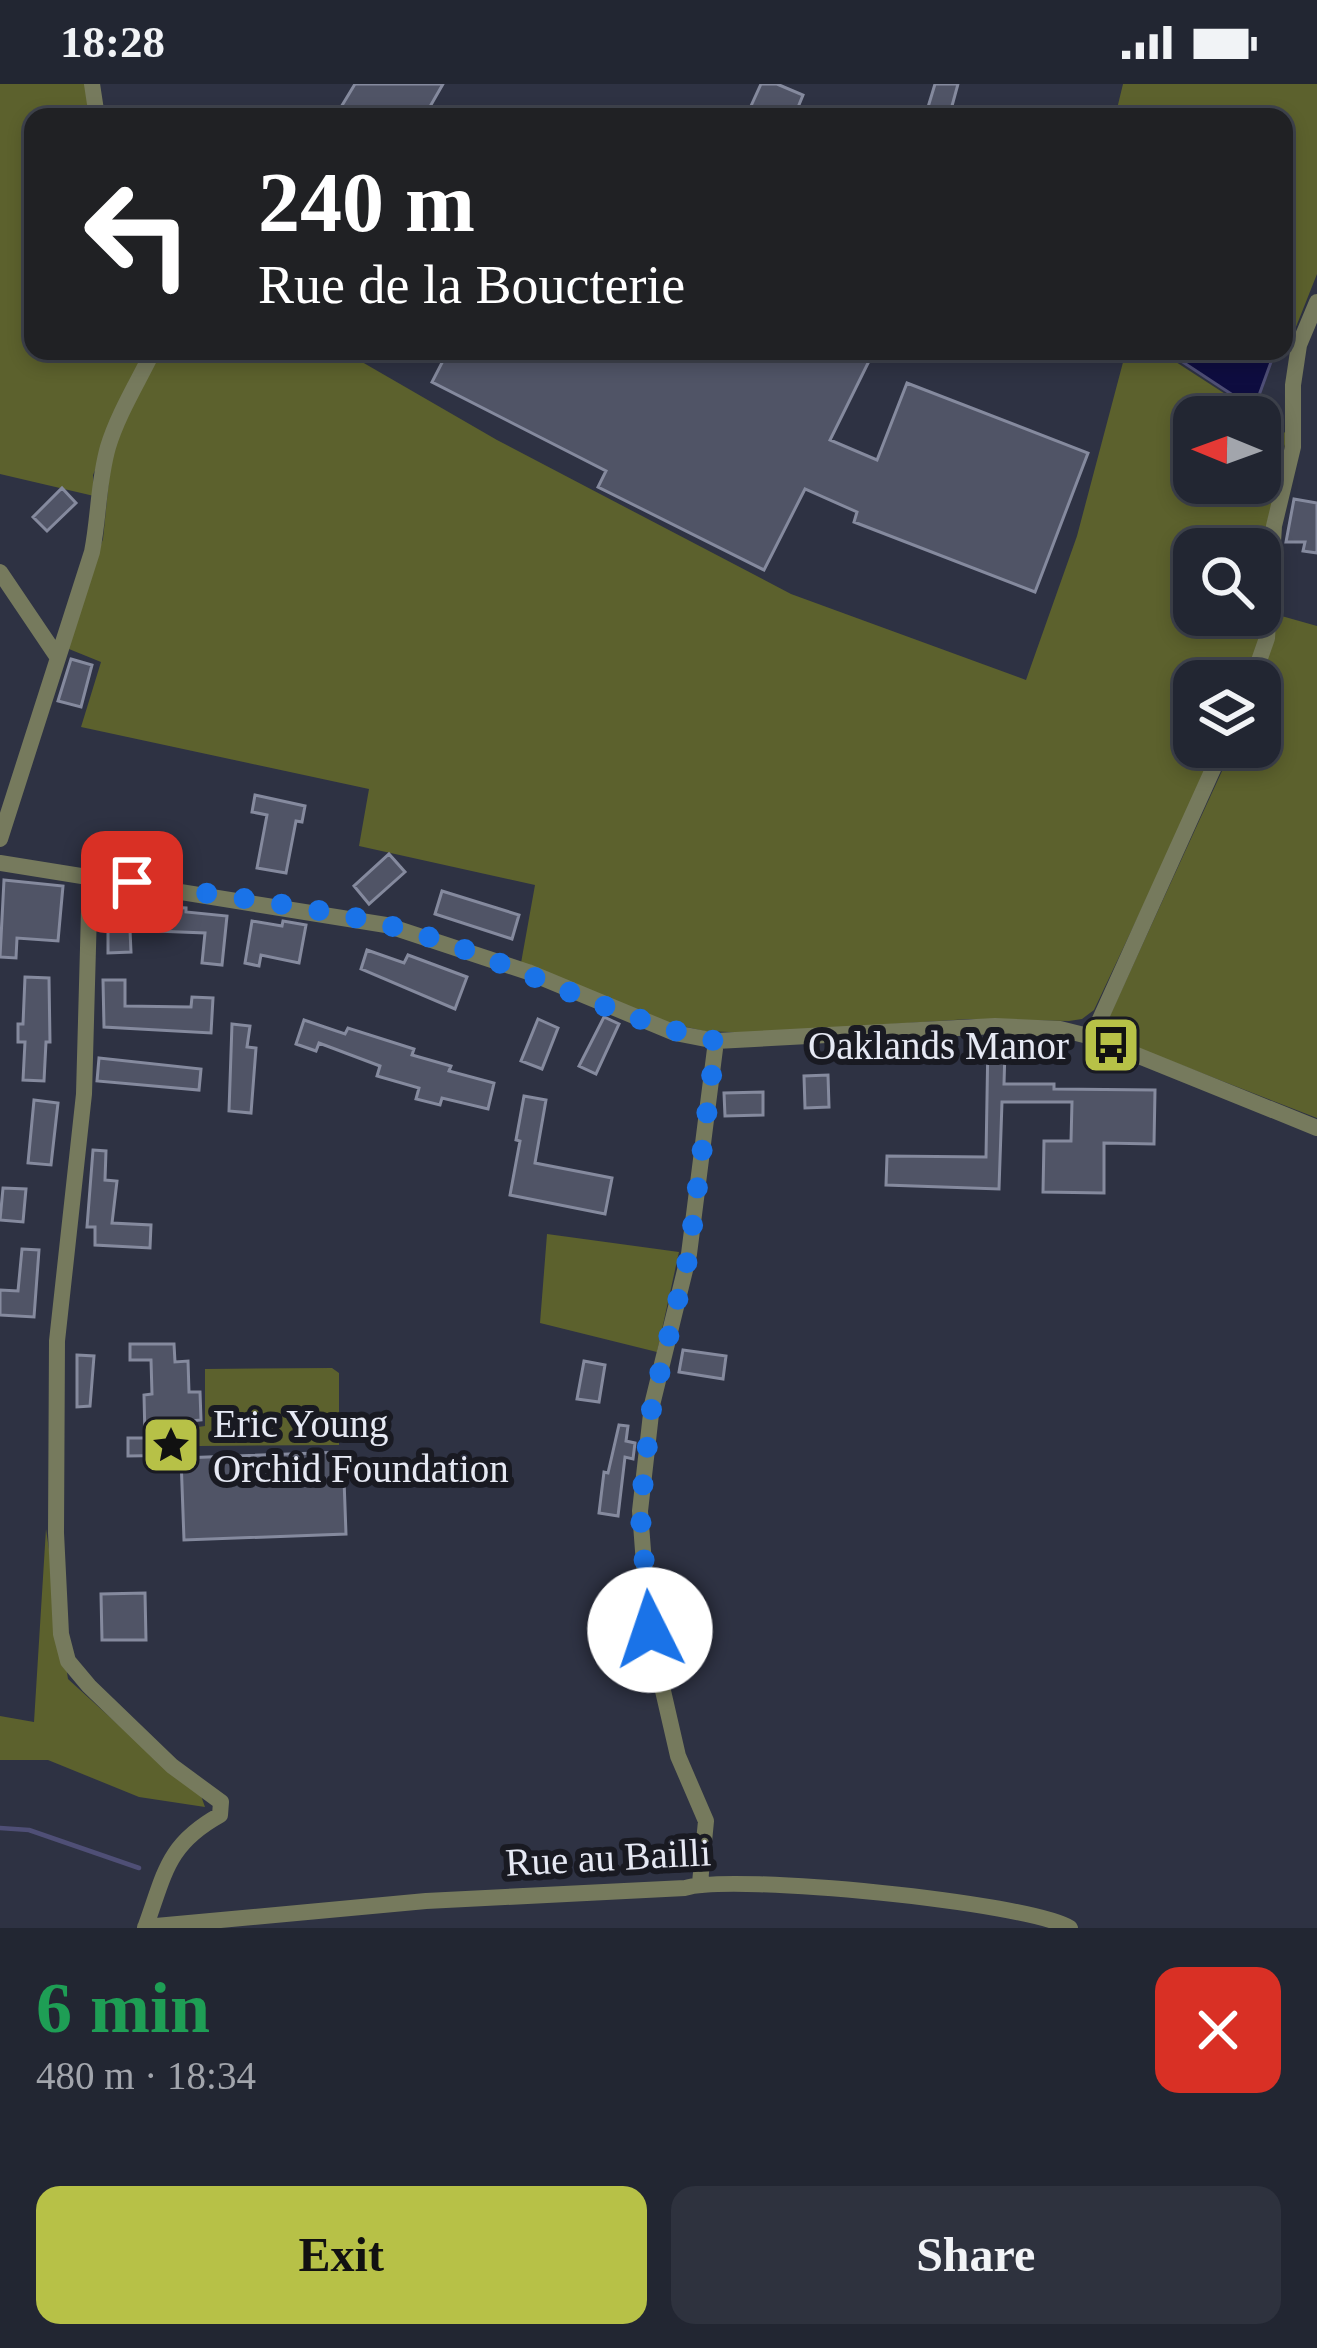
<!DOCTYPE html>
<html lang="en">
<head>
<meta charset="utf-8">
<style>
	body { margin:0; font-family:Georgia,serif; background:#2e323e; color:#f1f3f6; height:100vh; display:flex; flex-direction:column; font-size:45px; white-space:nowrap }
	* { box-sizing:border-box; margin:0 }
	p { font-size:39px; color:#a2a5ac }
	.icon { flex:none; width:66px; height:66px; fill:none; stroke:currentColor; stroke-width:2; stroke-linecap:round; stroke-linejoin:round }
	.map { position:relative; height:1844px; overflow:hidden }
	.sheet { display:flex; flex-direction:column; background:#222632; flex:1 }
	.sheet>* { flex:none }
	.hud { position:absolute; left:24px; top:24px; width:1269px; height:252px; border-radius:24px; box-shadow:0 6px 18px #0003,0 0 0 3px #3f434d; background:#202124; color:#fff; overflow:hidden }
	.needle { width:78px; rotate:271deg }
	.controls { position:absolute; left:1173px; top:312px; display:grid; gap:24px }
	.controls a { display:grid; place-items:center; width:108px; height:108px; border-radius:24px; background:#222632; box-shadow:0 6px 18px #0003,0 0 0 3px #3f434d; font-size:60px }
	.pin { position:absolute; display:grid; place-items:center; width:102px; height:102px; color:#fff; margin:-51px; border-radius:24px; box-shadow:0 6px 18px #0006 }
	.me { position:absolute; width:132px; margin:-66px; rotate:356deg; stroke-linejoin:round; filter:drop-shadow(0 0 9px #0008) }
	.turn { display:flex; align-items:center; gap:42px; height:252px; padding:0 36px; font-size:54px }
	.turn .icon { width:156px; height:156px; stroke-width:2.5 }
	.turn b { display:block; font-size:84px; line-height:102px }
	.round { display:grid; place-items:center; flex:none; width:126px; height:126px; border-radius:24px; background:#2e323e }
	.overview { display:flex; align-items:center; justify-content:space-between; height:204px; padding:0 36px }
	h1 { font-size:72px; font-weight:700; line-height:90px; color:#1e9e55 }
	.primary-button { display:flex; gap:24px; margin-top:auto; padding:24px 36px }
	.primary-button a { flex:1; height:138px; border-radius:24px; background:#b7c147; color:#111; font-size:48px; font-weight:700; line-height:138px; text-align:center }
	.primary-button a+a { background:#2e323e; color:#f1f3f6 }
	.status { display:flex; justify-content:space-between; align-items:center; height:84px; padding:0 60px; background:#222632; direction:ltr }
	.status svg { height:33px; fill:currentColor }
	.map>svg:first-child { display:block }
</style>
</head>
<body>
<div class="status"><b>18:28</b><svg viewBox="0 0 49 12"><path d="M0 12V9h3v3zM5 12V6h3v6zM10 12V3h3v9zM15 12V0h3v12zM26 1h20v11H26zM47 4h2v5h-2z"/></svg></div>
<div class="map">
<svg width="1317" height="1844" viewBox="0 0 1317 1844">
	<rect width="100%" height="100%" fill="#2e3243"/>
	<path fill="#5c612d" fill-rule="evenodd" d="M 0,0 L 86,0 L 91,33 L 33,33 L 33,267 L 146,267 L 93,391 L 94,412 L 0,390 Z
		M 1123,0 L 1317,0 L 1317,190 L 1290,258 L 1284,254 L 1284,33 L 1115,33 Z
		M 160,267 L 343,267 L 497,356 L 791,510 L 1026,596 L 1077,452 L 1126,267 L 1159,267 L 1287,350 L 1269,441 L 1259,558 L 1244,597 L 1194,597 L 1194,663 L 1218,663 L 1094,926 L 1082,935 L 1069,937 L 969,935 L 754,949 L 704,947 L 661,937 L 521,879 L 535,801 L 359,762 L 369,705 L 81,643 L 101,578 L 64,563 L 103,455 L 111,376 L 118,352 ZM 1194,333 L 1260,333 L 1260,399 L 1194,399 ZM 1194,465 L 1260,465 L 1260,531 L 1194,531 Z
		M 1278,531 L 1317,542 L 1317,1034 L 1112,954 L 1106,940 L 1233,663 L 1260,663 L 1260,604 Z
		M 547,1150 L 679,1168 L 657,1268 L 540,1239 Z
		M 332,1284 L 339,1289 L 339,1361 L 198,1362 L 198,1343 L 205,1342 L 205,1285 Z
		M 46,1445 L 68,1595 L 168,1686 L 199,1706 L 205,1723 L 139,1713 L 48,1676 L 0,1676 L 0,1632 L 34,1638 Z"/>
	<path fill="#0e0d40" stroke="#4f4f76" stroke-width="3" d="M 1166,267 L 1275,267 L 1254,325 Z"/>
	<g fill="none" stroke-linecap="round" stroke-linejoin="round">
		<path stroke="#4f4f76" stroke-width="4.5" d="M 0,1744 L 29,1746 L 139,1784"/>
	</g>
	<path fill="#505466" stroke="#858a9e" stroke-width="3" d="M 355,0 L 443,0 L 424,33 L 335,33 Z
		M 761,0 L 777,0 L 803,11 L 794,33 L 746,33 Z
		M 935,0 L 958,0 L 949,33 L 925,33 Z
		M 448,267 L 874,267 L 830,356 L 877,376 L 907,299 L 1088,369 L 1035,508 L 854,438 L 857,428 L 805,405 L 764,486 L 598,403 L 606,387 L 432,298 Z
		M 62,404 L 76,419 L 47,447 L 33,433 Z
		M 1294,415 L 1317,419 L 1317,469 L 1303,467 L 1305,458 L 1286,458 Z
		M 71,575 L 92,581 L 81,623 L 58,617 Z
		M 255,711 L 305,722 L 302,738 L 296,737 L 286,789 L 257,784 L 267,731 L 252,728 Z
		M 389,770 L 405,788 L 369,820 L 354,802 Z
		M 4,796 L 63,802 L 58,857 L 17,854 L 16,874 L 0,873 Z
		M 442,807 L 519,831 L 512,855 L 435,830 Z
		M 108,820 L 186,824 L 186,828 L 227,832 L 222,881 L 202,879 L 205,849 L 130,846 L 131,868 L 108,869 Z
		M 252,837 L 282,842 L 283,837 L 306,841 L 299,879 L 261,871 L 259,882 L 245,879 Z
		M 367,866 L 404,879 L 408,871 L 467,893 L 455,925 L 361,885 Z
		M 25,893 L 49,894 L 50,958 L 46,958 L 44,997 L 23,996 L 25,958 L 18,958 L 18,940 L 23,940 Z
		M 103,896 L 125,896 L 125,922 L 191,923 L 192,913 L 213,914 L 211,949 L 104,943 Z
		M 604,933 L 619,940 L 596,990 L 579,982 Z
		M 538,935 L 558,944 L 542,985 L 521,977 Z
		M 304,936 L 345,950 L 348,944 L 414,965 L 412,971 L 451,982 L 449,987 L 494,999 L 488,1025 L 442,1014 L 440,1021 L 416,1015 L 419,1004 L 377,992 L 380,982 L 319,959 L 316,967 L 296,960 Z
		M 232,940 L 250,942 L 247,963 L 256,964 L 251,1029 L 229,1027 Z
		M 988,955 L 1046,957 L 1044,968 L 1005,966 L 1004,1000 L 1054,1000 L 1054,1005 L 1155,1006 L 1154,1060 L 1104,1059 L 1104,1109 L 1043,1108 L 1044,1057 L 1071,1057 L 1072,1018 L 1002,1018 L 999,1105 L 886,1101 L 887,1072 L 986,1073 Z
		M 99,974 L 201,985 L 199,1006 L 97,997 Z
		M 828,991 L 829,1023 L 805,1024 L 804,992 Z
		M 763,1008 L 763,1031 L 725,1032 L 724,1009 Z
		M 524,1012 L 546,1016 L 535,1079 L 612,1094 L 605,1130 L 510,1111 L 520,1057 L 516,1056 Z
		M 34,1016 L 58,1019 L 51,1081 L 28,1079 Z
		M 93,1066 L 106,1067 L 105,1096 L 117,1097 L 112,1139 L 151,1141 L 150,1164 L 95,1161 L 95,1143 L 87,1143 Z
		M 3,1104 L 26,1105 L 23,1138 L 0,1136 Z
		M 22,1165 L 39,1166 L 34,1233 L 0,1231 L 0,1206 L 18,1207 Z
		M 130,1260 L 174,1260 L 175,1278 L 188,1277 L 189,1308 L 200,1308 L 201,1336 L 190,1337 L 191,1371 L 128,1372 L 128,1354 L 145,1354 L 144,1311 L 152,1310 L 151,1276 L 130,1276 Z
		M 683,1266 L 726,1272 L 723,1295 L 679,1288 Z
		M 77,1271 L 94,1272 L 90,1322 L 77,1323 Z
		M 584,1277 L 605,1281 L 599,1318 L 577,1315 Z
		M 619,1341 L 628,1342 L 626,1357 L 635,1359 L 633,1375 L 625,1373 L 618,1432 L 599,1429 L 604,1388 L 608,1389 Z
		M 343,1368 L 346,1450 L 184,1456 L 181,1374 Z
		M 145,1509 L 146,1556 L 102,1556 L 101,1510 Z"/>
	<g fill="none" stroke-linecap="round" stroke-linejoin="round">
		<path stroke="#767a5d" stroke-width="16" d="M 92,0 L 97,33
			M 0,488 L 56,571
			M 1252,597 L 1267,554 L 1274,442 L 1293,363 L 1293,301 L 1299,261 L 1317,218
			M 0,755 L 92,468 C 99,433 98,398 108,363 C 118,330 138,298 153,267
			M 0,779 L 386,841 L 528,888 L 675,949 L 716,957 L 995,942 L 1060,945 L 1092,953 L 1317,1044
			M 90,791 L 84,1010 L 57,1257 L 56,1449 L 61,1550 L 68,1577 L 89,1602 L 172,1682 L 221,1718 L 220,1731 C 166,1761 165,1790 145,1844
			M 1092,953 L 1223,663
			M 700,1799 L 706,1737 L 678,1672 L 649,1546 L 640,1427 L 652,1321 L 689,1170 L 716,957
			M 145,1843 L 426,1817 L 685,1804 C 732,1789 1028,1818 1070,1844"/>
	</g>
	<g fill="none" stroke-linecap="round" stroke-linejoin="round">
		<path stroke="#1a73e8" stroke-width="21" stroke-dasharray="0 37.8" d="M 132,798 C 216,812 304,820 387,841 C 500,869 603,933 716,957 L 689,1170 L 652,1321 L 644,1392 L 640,1427 L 650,1546"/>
	</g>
	<defs>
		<symbol id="bus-square" viewBox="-11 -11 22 22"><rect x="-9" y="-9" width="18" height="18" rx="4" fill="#b7c147" stroke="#191a22"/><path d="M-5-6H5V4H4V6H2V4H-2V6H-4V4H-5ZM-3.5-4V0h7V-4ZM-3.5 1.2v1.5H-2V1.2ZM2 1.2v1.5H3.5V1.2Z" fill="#111"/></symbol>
		<symbol id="sight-square" viewBox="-11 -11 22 22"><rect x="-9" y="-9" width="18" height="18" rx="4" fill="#b7c147" stroke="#191a22"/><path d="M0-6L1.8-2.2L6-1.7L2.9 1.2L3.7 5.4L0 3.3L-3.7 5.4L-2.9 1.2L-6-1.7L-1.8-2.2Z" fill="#111"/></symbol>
	</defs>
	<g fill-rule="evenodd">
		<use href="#bus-square" x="1078" y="928" width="66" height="66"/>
		<use href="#sight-square" x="138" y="1328" width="66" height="66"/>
	</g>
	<g text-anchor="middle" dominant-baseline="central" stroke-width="12" stroke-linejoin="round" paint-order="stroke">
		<g font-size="39" fill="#e6e9f4" stroke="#191a22" text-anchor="end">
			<text x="1069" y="961">Oaklands Manor</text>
			<text x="213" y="1339" text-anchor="start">Eric Young<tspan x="213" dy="45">Orchid Foundation</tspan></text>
		</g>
		<g font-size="39" fill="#e6e9f4" stroke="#191a22">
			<text transform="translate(608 1773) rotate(-3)">Rue au Bailli</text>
		</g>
	</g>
</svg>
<div class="controls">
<a><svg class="needle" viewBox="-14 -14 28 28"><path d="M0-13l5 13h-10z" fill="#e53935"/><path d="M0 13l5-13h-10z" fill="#a2a5ac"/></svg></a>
<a><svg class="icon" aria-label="search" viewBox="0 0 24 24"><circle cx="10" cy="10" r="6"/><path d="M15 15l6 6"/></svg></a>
<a><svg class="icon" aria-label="layers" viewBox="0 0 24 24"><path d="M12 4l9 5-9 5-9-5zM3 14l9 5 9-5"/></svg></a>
</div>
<div class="pin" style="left:132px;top:798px;background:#d93025"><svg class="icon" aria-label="arrive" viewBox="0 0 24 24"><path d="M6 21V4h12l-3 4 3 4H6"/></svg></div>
<svg class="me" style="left:650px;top:1546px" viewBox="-20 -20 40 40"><circle r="19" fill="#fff"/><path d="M0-13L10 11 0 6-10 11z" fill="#1a73e8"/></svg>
<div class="hud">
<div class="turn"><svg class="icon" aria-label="left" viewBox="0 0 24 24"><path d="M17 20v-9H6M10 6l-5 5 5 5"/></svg><div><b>240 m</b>Rue de la Boucterie</div></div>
</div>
</div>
<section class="sheet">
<div class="overview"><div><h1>6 min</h1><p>480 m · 18:34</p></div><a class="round" style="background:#d93025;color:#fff"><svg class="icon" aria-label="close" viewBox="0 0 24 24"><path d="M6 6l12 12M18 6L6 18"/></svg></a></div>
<div class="primary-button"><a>Exit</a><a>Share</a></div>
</section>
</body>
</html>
